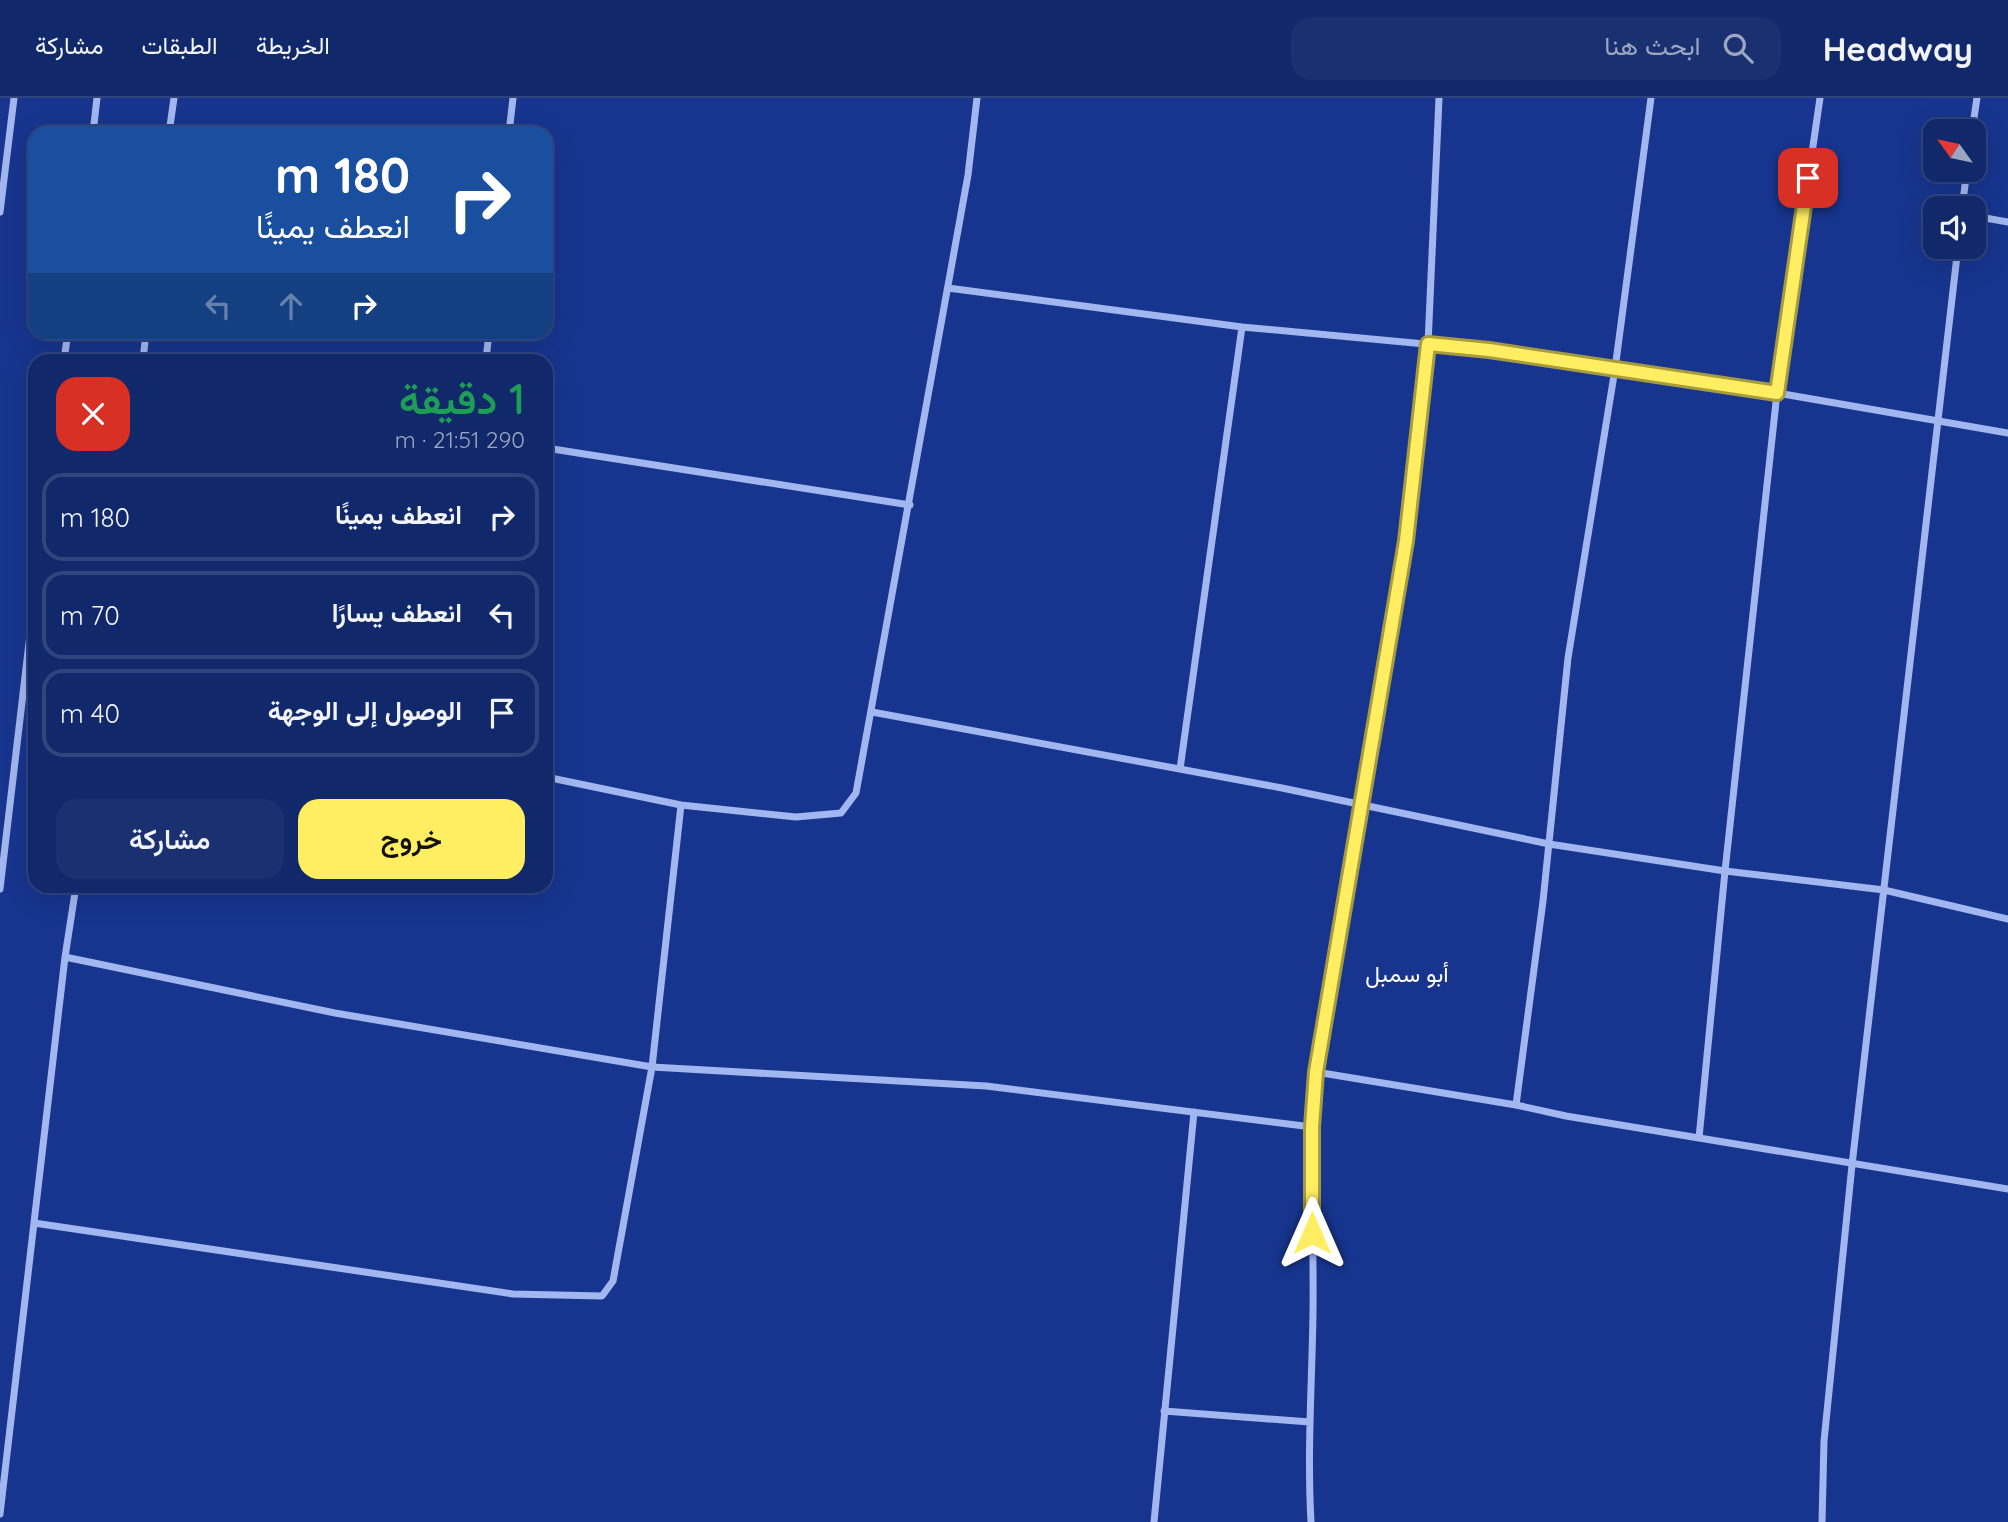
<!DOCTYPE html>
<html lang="ar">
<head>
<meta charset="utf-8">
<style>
	body { margin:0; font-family:Quicksand,Vazirmatn,sans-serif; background:#1a3070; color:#f1f3f6; direction:rtl; height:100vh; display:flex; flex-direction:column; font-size:26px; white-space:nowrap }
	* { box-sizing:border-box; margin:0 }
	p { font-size:23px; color:#9ca6c1 }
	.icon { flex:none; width:38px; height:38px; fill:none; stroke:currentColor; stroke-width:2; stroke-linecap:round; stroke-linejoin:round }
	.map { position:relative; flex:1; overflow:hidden; direction:ltr }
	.details { position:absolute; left:28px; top:256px; width:525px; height:539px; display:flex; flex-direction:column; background:#11286a; border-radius:21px; box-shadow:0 7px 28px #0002,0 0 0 2px #30447e; direction:rtl }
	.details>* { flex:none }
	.banner { position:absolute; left:28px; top:28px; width:525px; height:214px; border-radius:21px; box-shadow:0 7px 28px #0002,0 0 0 2px #30447e; direction:rtl; background:#1a4fa0; color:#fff; overflow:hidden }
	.needle { width:46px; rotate:303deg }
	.controls { position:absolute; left:1923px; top:21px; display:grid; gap:14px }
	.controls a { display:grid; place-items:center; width:63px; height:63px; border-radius:14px; background:#11286a; box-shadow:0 7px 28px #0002,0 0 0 2px #30447e; font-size:35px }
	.pin { position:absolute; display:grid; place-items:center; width:60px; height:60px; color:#fff; margin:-30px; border-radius:14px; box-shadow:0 4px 10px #0006 }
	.me { position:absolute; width:77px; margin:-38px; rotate:0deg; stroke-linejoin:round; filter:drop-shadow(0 0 5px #0008) }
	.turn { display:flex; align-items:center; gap:24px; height:147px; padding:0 28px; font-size:32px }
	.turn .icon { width:91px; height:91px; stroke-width:2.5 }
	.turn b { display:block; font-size:49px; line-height:60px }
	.lanes { display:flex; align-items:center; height:66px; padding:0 28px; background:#0003; justify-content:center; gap:35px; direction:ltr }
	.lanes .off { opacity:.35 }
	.round { display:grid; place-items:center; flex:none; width:74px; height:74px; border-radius:21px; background:#1a3070 }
	.summary { display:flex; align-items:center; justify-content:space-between; height:119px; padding:0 28px }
	h1 { font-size:42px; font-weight:600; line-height:52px; color:#1e9e55 }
	.button { display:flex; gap:14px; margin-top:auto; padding:14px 28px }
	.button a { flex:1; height:80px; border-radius:21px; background:#ffee61; color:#111; font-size:28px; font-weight:600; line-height:80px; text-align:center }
	.button a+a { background:#1a3070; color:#f1f3f6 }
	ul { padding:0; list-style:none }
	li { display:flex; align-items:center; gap:21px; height:88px; margin:0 14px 10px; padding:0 14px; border:4px solid #30447e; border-radius:21px }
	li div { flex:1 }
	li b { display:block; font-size:26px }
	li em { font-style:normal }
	header { display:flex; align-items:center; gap:42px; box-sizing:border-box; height:98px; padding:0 35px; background:#11286a; border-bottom:2px solid #30447e }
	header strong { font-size:33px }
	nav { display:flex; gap:38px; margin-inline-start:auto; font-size:24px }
	.search { width:490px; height:63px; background:#1a3070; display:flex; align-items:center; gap:18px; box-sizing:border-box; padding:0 24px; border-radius:21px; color:#9ca6c1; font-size:26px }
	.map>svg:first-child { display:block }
</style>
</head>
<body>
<header>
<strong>Headway</strong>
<div class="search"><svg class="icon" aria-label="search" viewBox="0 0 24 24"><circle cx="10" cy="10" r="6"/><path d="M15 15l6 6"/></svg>ابحث هنا</div>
<nav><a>الخريطة</a><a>الطبقات</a><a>مشاركة</a></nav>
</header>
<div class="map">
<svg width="2008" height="1424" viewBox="0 0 2008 1424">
	<rect width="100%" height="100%" fill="#17358e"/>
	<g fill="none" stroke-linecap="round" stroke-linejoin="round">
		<path stroke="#a2b7ef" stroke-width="7" d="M 1651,0 L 1615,271 L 1568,560 L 1543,803 L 1516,1007 L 1566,1018 L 2008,1091
			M 1972,33 L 1977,0
			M 93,35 L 97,0
			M 169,35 L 174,0
			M 509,35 L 513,0
			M 1962,110 L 1967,72
			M 0,114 L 14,0
			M 1974,118 L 2008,124
			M 948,190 L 1242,229 L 1489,252 L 1777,295 L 2008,335
			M 64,262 L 68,234
			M 143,262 L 146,234
			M 486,262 L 489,234
			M 546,350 L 910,407
			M 872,614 L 1282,690 L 1549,746 L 1725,773 L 1884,792 L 2008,821
			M 1180,671 L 1242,229
			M 546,679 L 681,707 L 796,719 L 841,715 L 856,695 L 968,77 L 977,0
			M 0,791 L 35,494
			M 65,859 L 335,915 L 652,969 L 986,988 L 1312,1029
			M 1316,974 L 1516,1007
			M 1699,1040 L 1725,773 L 1777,295 L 1820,0
			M 34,1125 L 513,1196 L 602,1198 L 613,1183 L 652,969 L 681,707
			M 1164,1313 L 1310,1324
			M 0,1416 L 65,859 L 76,788
			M 1154,1424 L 1194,1014
			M 1311,1424 C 1307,1354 1312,1285 1313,1215 C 1314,1134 1309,1054 1316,974 L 1406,443 L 1428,246 L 1439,0
			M 1822,1424 L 1824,1343 L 1852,1067 L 1958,149"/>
	</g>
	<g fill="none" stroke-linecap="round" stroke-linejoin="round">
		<defs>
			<path id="route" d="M 1312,1135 L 1312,1029 L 1316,974 L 1406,443 L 1428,246 L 1489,252 L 1777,295 L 1808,80"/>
		</defs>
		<use href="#route" stroke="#a69b3f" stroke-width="18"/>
		<use href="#route" stroke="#ffee61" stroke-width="12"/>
	</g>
	<g text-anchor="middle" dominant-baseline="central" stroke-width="7" stroke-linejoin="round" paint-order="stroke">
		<g font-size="23" fill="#fff" stroke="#17358e">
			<text x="1407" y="875">أبو سمبل</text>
		</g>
	</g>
</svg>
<div class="controls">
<a><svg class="needle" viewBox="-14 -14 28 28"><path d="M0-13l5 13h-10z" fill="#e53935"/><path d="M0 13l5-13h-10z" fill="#9ca6c1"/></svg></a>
<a><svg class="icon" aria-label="sound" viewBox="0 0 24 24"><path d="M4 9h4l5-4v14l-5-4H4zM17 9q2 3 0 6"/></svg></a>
</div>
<div class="pin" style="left:1808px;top:80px;background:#d93025"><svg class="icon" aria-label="arrive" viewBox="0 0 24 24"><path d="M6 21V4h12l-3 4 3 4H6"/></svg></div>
<svg class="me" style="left:1312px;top:1135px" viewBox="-20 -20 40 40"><path d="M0-17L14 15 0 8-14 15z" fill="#ffee61" stroke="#fff" stroke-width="4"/></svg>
<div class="banner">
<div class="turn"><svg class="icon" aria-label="right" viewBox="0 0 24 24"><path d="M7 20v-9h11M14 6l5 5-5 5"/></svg><div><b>180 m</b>انعطف يمينًا</div></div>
<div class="lanes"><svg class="icon off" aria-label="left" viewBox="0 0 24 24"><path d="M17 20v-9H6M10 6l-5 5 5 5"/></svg><svg class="icon off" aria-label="ahead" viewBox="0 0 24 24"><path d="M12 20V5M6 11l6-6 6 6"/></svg><svg class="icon" aria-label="right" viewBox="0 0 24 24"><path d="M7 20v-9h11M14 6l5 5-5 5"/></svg></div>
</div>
<section class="details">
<div class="summary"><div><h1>1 دقيقة</h1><p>290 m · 21:51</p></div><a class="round" style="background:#d93025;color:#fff"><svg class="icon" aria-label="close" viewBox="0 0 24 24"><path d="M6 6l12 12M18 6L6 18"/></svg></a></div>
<ul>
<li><svg class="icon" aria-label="right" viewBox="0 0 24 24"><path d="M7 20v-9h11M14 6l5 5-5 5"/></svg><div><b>انعطف يمينًا</b></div><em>180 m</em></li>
<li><svg class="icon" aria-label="left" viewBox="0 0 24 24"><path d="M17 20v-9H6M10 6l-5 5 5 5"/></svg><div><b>انعطف يسارًا</b></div><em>70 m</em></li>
<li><svg class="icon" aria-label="arrive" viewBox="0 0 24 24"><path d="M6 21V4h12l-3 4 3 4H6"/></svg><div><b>الوصول إلى الوجهة</b></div><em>40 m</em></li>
</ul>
<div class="button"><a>خروج</a><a>مشاركة</a></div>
</section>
</div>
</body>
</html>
